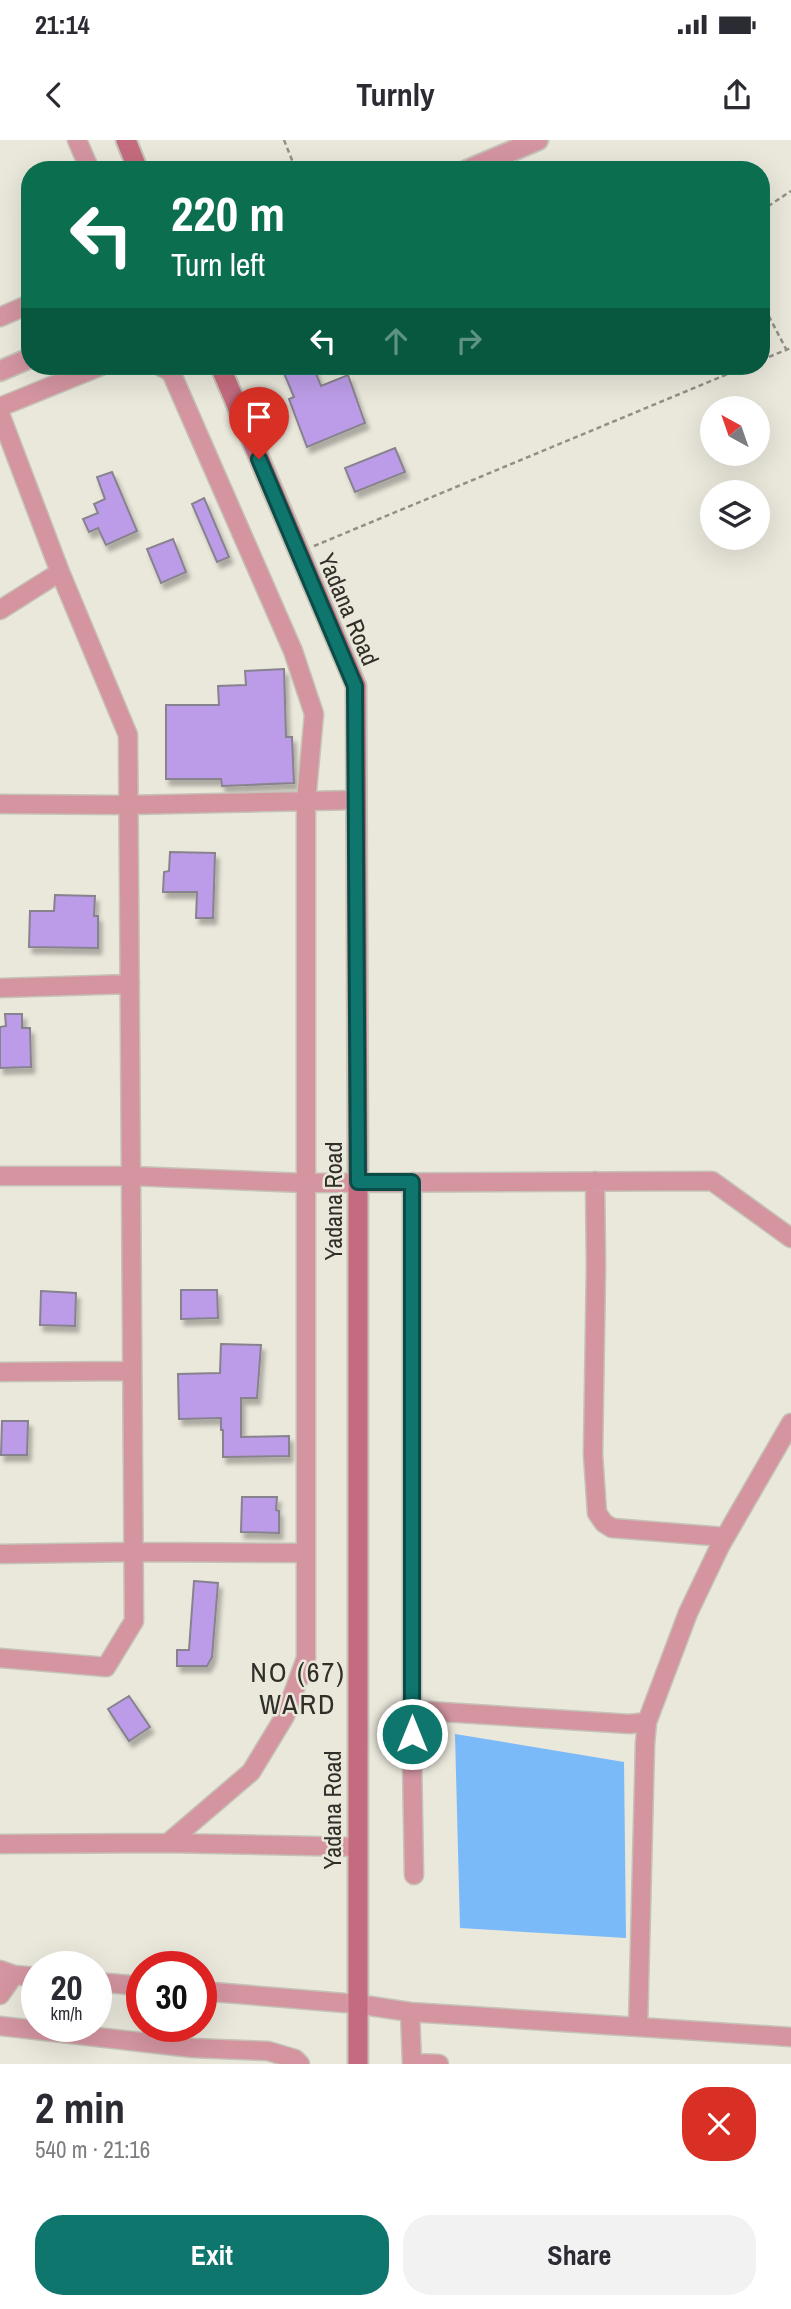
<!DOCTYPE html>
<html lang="en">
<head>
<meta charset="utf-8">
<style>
	body { margin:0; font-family:"Archivo Narrow",sans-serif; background:#f2f2f3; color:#2b2b33; height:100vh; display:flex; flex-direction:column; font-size:26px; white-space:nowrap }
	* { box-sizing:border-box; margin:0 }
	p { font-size:23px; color:#7c7c81 }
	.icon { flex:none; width:38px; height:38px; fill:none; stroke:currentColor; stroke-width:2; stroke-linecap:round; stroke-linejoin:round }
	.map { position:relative; height:1924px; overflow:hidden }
	.drawer { display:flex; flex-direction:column; background:#fff; flex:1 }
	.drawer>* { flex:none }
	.banner { position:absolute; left:21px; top:21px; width:749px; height:214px; border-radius:28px; box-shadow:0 7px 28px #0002; background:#0b6e4f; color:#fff; overflow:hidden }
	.needle { width:46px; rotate:320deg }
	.controls { position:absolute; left:700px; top:256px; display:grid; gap:14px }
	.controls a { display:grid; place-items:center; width:70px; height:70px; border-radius:50%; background:#fff; box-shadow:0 7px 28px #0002; font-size:35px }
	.speed { position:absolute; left:21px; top:1811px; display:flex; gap:14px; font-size:35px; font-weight:700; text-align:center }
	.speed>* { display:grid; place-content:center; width:91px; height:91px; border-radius:50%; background:#fff; box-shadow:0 7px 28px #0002; line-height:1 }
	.speed small { font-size:18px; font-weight:400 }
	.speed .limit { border:10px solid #d22; background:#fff; color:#111 }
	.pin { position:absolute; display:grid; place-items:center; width:60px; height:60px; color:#fff; margin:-72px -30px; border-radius:50% 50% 50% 0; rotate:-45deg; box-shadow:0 0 7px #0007 }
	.pin .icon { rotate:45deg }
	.me { position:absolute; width:77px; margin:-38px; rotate:0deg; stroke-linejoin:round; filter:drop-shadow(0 0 5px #0008) }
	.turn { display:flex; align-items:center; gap:24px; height:147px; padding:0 35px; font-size:32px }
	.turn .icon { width:91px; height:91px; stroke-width:2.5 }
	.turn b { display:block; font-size:49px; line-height:60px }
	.lanes { display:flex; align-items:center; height:66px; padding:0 35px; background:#0003; justify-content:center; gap:35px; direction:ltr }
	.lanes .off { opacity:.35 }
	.round { display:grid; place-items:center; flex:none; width:74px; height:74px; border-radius:28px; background:#f2f2f3 }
	.summary { display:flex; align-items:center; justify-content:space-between; height:119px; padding:0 35px }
	h1 { font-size:42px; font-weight:700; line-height:52px }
	.action { display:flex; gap:14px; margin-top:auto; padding:14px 35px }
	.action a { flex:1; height:80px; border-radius:28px; background:#0f766e; color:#fff; font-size:28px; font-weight:700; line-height:80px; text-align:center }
	.action a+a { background:#f2f2f3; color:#2b2b33 }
	.status { display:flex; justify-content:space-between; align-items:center; height:49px; padding:0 35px; background:#fff; direction:ltr }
	.status svg { height:19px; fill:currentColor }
	header { display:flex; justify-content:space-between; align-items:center; height:91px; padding:0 35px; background:#fff; font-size:32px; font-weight:700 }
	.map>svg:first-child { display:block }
</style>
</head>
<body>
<div class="status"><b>21:14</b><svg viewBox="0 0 49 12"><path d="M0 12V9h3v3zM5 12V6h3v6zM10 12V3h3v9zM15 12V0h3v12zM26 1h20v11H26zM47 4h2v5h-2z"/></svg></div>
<header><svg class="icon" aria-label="back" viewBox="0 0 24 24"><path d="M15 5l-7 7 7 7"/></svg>Turnly<svg class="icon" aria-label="share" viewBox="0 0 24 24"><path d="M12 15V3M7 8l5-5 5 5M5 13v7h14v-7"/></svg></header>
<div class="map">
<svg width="791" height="1924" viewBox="0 0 791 1924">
	<defs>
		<filter id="shadow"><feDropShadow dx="3.5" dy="6" stdDeviation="2" flood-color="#0004"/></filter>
	</defs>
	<rect width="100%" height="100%" fill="#eae7db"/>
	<path fill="#7abaf8" d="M 455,1594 L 624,1622 L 626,1798 L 460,1788 Z"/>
	<path fill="#bc9ce8" stroke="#87838e" stroke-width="2" filter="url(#shadow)" d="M 281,226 L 313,226 L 321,246 L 348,235 L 365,283 L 307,307 L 289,259 L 294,257 Z
		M 395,308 L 405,332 L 355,352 L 345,328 Z
		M 112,332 L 137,391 L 106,405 L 98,388 L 89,392 L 83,379 L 98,373 L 94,364 L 105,359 L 97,337 Z
		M 204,358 L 229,417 L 217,422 L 192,364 Z
		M 173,399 L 186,432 L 161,443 L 147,409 Z
		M 284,529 L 286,597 L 292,597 L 294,643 L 222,646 L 221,639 L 166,639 L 166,565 L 219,565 L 218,546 L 246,545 L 245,531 Z
		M 170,712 L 215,713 L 213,778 L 196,778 L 197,752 L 163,752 L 164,732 L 169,731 Z
		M 55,755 L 95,756 L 94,776 L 98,776 L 98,808 L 29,807 L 30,771 L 54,771 Z
		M 5,874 L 22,874 L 22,888 L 30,888 L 31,927 L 0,928 L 0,887 L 6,886 Z
		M 181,1150 L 217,1150 L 218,1178 L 181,1179 Z
		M 41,1151 L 76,1153 L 75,1186 L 40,1185 Z
		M 221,1204 L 261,1205 L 257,1258 L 241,1258 L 241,1297 L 289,1296 L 289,1316 L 223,1317 L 223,1290 L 221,1290 L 221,1278 L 179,1279 L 178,1234 L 220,1233 Z
		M 2,1281 L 28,1281 L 27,1315 L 1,1315 Z
		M 242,1357 L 277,1357 L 276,1370 L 279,1371 L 279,1393 L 241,1392 Z
		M 194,1441 L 218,1443 L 212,1517 L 207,1526 L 177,1526 L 177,1510 L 189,1510 Z
		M 129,1556 L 150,1587 L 129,1601 L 108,1569 Z"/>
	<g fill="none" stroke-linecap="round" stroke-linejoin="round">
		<defs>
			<path id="minor" d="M 77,0 L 90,30
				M 0,177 L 30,164
				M 160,226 L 171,232 L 293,511 L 314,574 L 306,661 L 306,1518 L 285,1576 L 251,1632 L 168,1703
				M 0,267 L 101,226
				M 0,274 L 60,432 L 128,595 L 134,1481 L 106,1527 L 0,1518
				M 0,470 L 60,432
				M 0,664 L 127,665 L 355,660
				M 0,848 L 130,844
				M 0,1036 L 131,1036 L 306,1043 L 712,1041 L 791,1098
				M 595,1041 L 596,1126 L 593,1314 L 597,1373 L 604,1383 L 612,1388 L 725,1397
				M 412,1042 L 412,1618 L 414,1735
				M 0,1232 L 132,1231
				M 0,1414 L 134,1412 L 306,1413
				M 412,1570 L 630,1584 L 647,1582 L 688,1473 L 720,1406 L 791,1283
				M 0,1704 L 168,1703 L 357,1707
				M 0,1830 L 14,1835 L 37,1837
				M 96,1842 L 142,1846
				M 201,1851 L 357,1864 L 410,1872 L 791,1897
				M 0,1855 L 14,1835
				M 410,1872 L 412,1924
				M 0,1886 L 193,1908 L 268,1911 L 295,1919 L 300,1924
				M 638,1887 L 645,1604 L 647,1582
				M 412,1923 L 439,1924"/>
			<path id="tertiary" d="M 467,30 L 538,0
				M 0,231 L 30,218"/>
			<path id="secondary" d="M 126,0 L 138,30
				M 220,226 L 356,546 L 358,1042 L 358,1924"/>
		</defs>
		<use href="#minor" stroke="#c5c2b7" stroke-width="21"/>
		<use href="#tertiary" stroke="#c5c2b7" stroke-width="23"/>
		<use href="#secondary" stroke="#c5c2b7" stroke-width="23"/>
		<path stroke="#918f87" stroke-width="2.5" stroke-dasharray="5 3.5" stroke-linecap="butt" d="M 284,0 L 296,30
			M 761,71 L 791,51
			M 761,161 L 786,209
			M 761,220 L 791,208
			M 314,406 L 747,226"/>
		<use href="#minor" stroke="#d495a1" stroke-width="18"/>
		<use href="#tertiary" stroke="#d495a1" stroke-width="19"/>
		<use href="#secondary" stroke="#c56b7f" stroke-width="19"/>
	</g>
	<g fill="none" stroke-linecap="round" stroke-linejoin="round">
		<defs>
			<path id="route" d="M 259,319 L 355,546 L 358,1042 L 412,1042 L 412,1594"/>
		</defs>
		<use href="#route" stroke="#0a4d48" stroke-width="18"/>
		<use href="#route" stroke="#0f766e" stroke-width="12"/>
	</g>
	<g text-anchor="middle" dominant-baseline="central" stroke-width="5" stroke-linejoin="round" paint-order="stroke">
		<g font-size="24" fill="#2f2e29" stroke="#eae7db">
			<text transform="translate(349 469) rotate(67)">Yadana Road</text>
			<text transform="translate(333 1061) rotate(-90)">Yadana Road</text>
			<text transform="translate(332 1670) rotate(-90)">Yadana Road</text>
		</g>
		<g font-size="28" letter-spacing="2" fill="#2f2e29" stroke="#eae7db">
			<text x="298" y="1532">NO (67)<tspan x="298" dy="32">WARD</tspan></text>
		</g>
	</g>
</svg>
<div class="controls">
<a><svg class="needle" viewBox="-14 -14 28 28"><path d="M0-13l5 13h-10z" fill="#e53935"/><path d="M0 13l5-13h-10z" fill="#7c7c81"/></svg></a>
<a><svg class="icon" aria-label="layers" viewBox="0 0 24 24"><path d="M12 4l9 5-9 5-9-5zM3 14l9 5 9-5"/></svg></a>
</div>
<div class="speed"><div>20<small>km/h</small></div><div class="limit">30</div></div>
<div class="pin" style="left:259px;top:319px;background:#d93025"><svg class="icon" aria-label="arrive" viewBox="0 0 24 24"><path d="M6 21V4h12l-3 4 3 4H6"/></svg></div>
<svg class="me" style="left:412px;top:1594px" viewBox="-20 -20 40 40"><circle r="17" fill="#0f766e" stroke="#fff" stroke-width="3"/><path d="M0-11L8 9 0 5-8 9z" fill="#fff"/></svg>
<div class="banner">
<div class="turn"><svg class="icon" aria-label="left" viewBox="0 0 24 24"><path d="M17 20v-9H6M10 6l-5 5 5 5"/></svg><div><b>220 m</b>Turn left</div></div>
<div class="lanes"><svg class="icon" aria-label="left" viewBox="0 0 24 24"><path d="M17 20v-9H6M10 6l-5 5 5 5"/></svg><svg class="icon off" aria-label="ahead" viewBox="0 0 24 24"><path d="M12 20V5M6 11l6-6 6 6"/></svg><svg class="icon off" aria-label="right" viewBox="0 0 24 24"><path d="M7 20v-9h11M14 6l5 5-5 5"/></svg></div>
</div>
</div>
<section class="drawer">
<div class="summary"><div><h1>2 min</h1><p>540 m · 21:16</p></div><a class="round" style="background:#d93025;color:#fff"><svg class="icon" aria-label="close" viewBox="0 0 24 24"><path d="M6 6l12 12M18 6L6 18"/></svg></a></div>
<div class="action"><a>Exit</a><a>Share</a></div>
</section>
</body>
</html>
